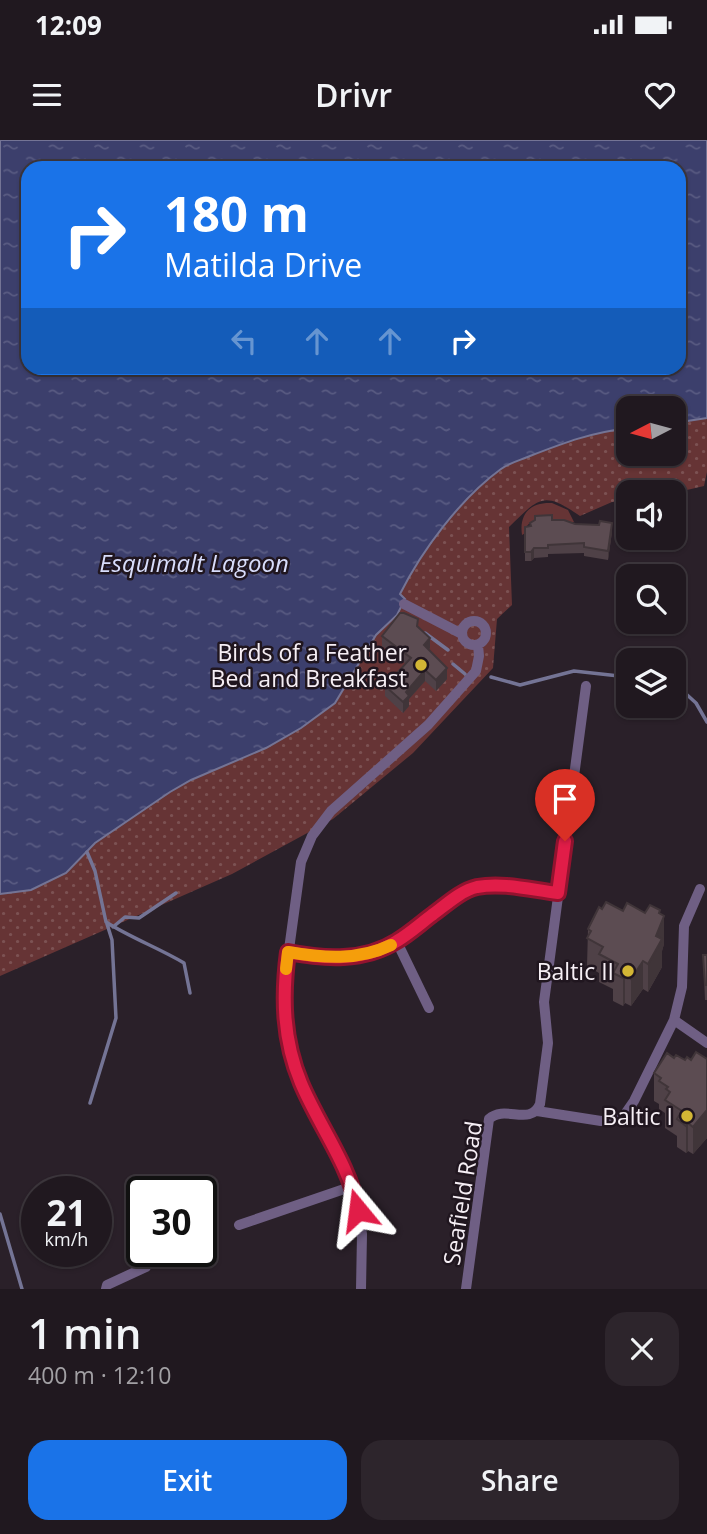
<!DOCTYPE html>
<html lang="en">
<head>
<meta charset="utf-8">
<style>
	body { margin:0; font-family:"Open Sans",sans-serif; background:#2d252c; color:#f1f3f6; height:100vh; display:flex; flex-direction:column; font-size:26px; white-space:nowrap }
	* { box-sizing:border-box; margin:0 }
	p { font-size:23px; color:#a2a0a4 }
	.icon { flex:none; width:38px; height:38px; fill:none; stroke:currentColor; stroke-width:2; stroke-linecap:round; stroke-linejoin:round }
	.map { position:relative; height:1149px; overflow:hidden }
	.drawer { display:flex; flex-direction:column; background:#20181f; flex:1 }
	.drawer>* { flex:none }
	.guide { position:absolute; left:21px; top:21px; width:665px; height:214px; border-radius:21px; box-shadow:0 2px 5px #0004,0 0 0 2px #3d373d; background:#1a73e8; color:#fff; overflow:hidden }
	.needle { width:46px; rotate:264deg }
	.controls { position:absolute; left:616px; top:256px; display:grid; gap:14px }
	.controls a { display:grid; place-items:center; width:70px; height:70px; border-radius:14px; background:#20181f; box-shadow:0 2px 5px #0004,0 0 0 2px #3d373d; font-size:35px }
	.speed { position:absolute; left:21px; top:1036px; display:flex; gap:14px; font-size:35px; font-weight:700; text-align:center }
	.speed>* { display:grid; place-content:center; width:91px; height:91px; border-radius:50%; background:#20181f; box-shadow:0 2px 5px #0004,0 0 0 2px #3d373d; line-height:1 }
	.speed small { font-size:18px; font-weight:400 }
	.speed .limit { border:4px solid #111; border-radius:10px; background:#fff; color:#111 }
	.pin { position:absolute; display:grid; place-items:center; width:60px; height:60px; color:#fff; margin:-72px -30px; border-radius:50% 50% 50% 0; rotate:-45deg; box-shadow:0 0 7px #0007 }
	.pin .icon { rotate:45deg }
	.me { position:absolute; width:77px; margin:-38px; rotate:344deg; stroke-linejoin:round; filter:drop-shadow(0 0 5px #0008) }
	.turn { display:flex; align-items:center; gap:24px; height:147px; padding:0 28px; font-size:32px }
	.turn .icon { width:91px; height:91px; stroke-width:2.5 }
	.turn b { display:block; font-size:49px; line-height:60px }
	.lanes { display:flex; align-items:center; height:66px; padding:0 28px; background:#0003; justify-content:center; gap:35px; direction:ltr }
	.lanes .off { opacity:.35 }
	.round { display:grid; place-items:center; flex:none; width:74px; height:74px; border-radius:21px; background:#2d252c }
	.overview { display:flex; align-items:center; justify-content:space-between; height:119px; padding:0 28px }
	h1 { font-size:42px; font-weight:600; line-height:52px }
	.button { display:flex; gap:14px; margin-top:auto; padding:14px 28px }
	.button a { flex:1; height:80px; border-radius:21px; background:#1a73e8; color:#fff; font-size:28px; font-weight:600; line-height:80px; text-align:center }
	.button a+a { background:#2d252c; color:#f1f3f6 }
	.status { display:flex; justify-content:space-between; align-items:center; height:49px; padding:0 35px; background:#20181f; direction:ltr }
	.status svg { height:19px; fill:currentColor }
	header { display:flex; justify-content:space-between; align-items:center; height:91px; padding:0 28px; background:#20181f; font-size:32px; font-weight:600 }
	.map>svg:first-child { display:block }
</style>
</head>
<body>
<div class="status"><b>12:09</b><svg viewBox="0 0 49 12"><path d="M0 12V9h3v3zM5 12V6h3v6zM10 12V3h3v9zM15 12V0h3v12zM26 1h20v11H26zM47 4h2v5h-2z"/></svg></div>
<header><svg class="icon" aria-label="menu" viewBox="0 0 24 24"><path d="M4 6h16M4 12h16M4 18h16"/></svg>Drivr<svg class="icon" aria-label="heart" viewBox="0 0 24 24"><path d="M12 20l-8-8c-3-5 5-10 8-4 3-6 11-1 8 4z"/></svg></header>
<div class="map">
<svg width="707" height="1149" viewBox="0 0 707 1149">
	<defs>
		<pattern id="park-dots" width="8" height="8" patternUnits="userSpaceOnUse" patternTransform="scale(1.75)"><rect width="8" height="8" fill="#663435"/><path d="M2 2h.1M6 6h.1" fill="none" stroke="#7c5253" stroke-width="1.8" stroke-linecap="round"/></pattern>
		<pattern id="water-ripples" width="26" height="14" patternUnits="userSpaceOnUse" patternTransform="scale(1.75)"><rect width="26" height="14" fill="#3c3f6c"/><path d="M2 4q2-2 4 0t4 0M15 11q2-2 4 0t4 0" fill="none" stroke="#595b82"/></pattern>
	</defs>
	<rect width="100%" height="100%" fill="#2a2029"/>
	<path fill="url(#park-dots)" fill-rule="evenodd" d="M 0,0 L 707,0 L 707,332 L 704,346 L 674,353 L 628,352 L 628,360 L 612,362 L 580,376 C 543,350 539,358 509,387 L 512,465 L 497,479 L 493,528 L 413,613 L 333,679 L 232,734 L 0,836 ZM 28,28 L 679,28 L 679,228 L 28,228 ZM 628,268 L 674,268 L 674,313 L 628,313 Z"/>
	<path fill="#663435" d="M 552,363 L 568,370 L 574,382 C 556,383 539,372 527,386 L 527,392 L 522,395 C 519,375 529,362 552,363 Z
		M 401,468 L 451,494 L 456,501 L 441,518 L 400,484 L 382,506 L 374,499 L 397,475 Z"/>
	<path fill="url(#water-ripples)" stroke="#747495" stroke-width="2" fill-rule="evenodd" d="M 0,0 L 707,0 L 707,278 L 674,283 L 674,268 L 628,268 L 628,288 C 590,293 566,302 530,316 C 521,320 509,323 501,329 C 461,358 422,410 400,454 L 405,459 L 397,475 L 376,495 L 335,563 L 301,588 L 266,608 L 191,640 L 170,652 L 95,703 L 66,733 L 31,750 L 0,754 ZM 28,28 L 679,28 L 679,228 L 28,228 Z"/>
	<g fill="none" stroke-linecap="round" stroke-linejoin="round">
		<path stroke="#747495" stroke-width="3.5" d="M 425,493 L 448,510
			M 453,524 L 465,534
			M 491,537 L 520,545 L 574,531 L 628,537
			M 674,543 L 696,563 L 707,582
			M 87,712 L 95,731 L 106,782 C 131,798 159,808 184,823 L 190,853
			M 113,787 L 125,777 L 139,778 L 176,753
			M 90,963 L 116,878 L 112,800 L 107,784
			M 0,1074 L 22,1149"/>
		<path stroke="#6f5f84" stroke-width="10" d="M 404,464 L 462,494
			M462 493a12 12 0 1 1 24 0a12 12 0 1 1-24 0Z
			M 397,802 L 429,868
			M 288,812 C 324,819 365,822 397,801 C 409,794 420,784 432,775 C 446,765 460,751 477,748 C 503,742 532,750 558,753
			M 674,880 L 707,903
			M 537,971 L 601,981 L 613,980 L 625,974 L 634,961 L 674,880 L 682,847 L 684,786 L 700,749
			M 239,1085 L 353,1046
			M 106,1149 L 107,1145 L 146,1127
			M 361,1149 L 362,1094 L 353,1046 L 301,943 L 287,901 L 283,853 L 301,722 L 312,696 L 331,671 L 428,585 L 476,531 L 479,516 L 478,505
			M 466,1149 L 489,979 C 505,964 530,987 540,964 L 548,903 L 544,862 L 586,546"/>
	</g>
	<path fill="#4f4147" d="M 552,380 L 575,384 L 612,392 L 608,420 L 584,416 L 584,413 L 548,414 L 548,417 L 534,418 L 531,421 L 525,421 L 525,387 L 531,386 Z
		M 418,487 L 430,508 L 429,510 L 447,539 L 436,551 L 425,541 L 409,559 L 409,566 L 403,573 L 385,556 L 385,546 L 406,524 L 382,506 L 382,496 Z
		M 602,769 L 660,774 L 664,804 L 662,811 L 662,827 L 648,852 L 643,849 L 631,866 L 625,863 L 623,866 L 613,861 L 613,849 L 599,842 L 599,833 L 587,826 L 588,789 Z
		M 703,815 L 707,815 L 707,860 L 705,860 Z
		M 674,918 L 685,920 L 707,919 L 707,998 L 693,1014 L 688,1011 L 686,1013 L 677,1007 L 677,996 L 665,988 L 665,973 L 659,969 L 659,964 L 654,961 L 654,933 Z"/>
	<path fill="#403539" d="M 612,383 L 612,392 L 608,420 L 608,411 Z
		M 534,408 L 534,418 L 531,421 L 531,412 Z
		M 430,498 L 430,508 L 424,515 L 424,505 Z
		M 447,528 L 447,539 L 436,551 L 436,540 Z
		M 425,530 L 425,541 L 409,559 L 409,566 L 403,573 L 403,562 L 406,552 Z
		M 660,770 L 660,787 L 664,776 L 664,804 L 662,811 L 662,827 L 648,852 L 648,824 L 656,796 L 659,773 Z
		M 643,821 L 643,849 L 631,866 L 631,839 Z
		M 625,835 L 625,863 L 623,866 L 623,838 Z
		M 707,970 L 707,998 L 693,1014 L 693,987 Z
		M 688,983 L 688,1011 L 686,1013 L 686,986 Z"/>
	<path fill="#5c4c52" stroke="#403539" stroke-width="2" d="M 552,375 L 552,380 L 564,380 L 575,384 L 599,385 L 600,381 L 612,383 L 608,411 L 584,407 L 584,403 L 548,405 L 548,408 L 534,408 L 531,412 L 525,412 L 525,387 L 531,386 L 530,383 L 535,380 L 535,376 Z
		M 400,473 L 404,473 L 418,479 L 417,486 L 430,498 L 424,505 L 447,528 L 436,540 L 425,530 L 406,552 L 409,556 L 403,562 L 385,546 L 411,518 L 382,496 Z
		M 606,762 L 623,771 L 627,763 L 645,773 L 650,765 L 660,770 L 659,773 L 664,776 L 656,796 L 662,799 L 648,824 L 643,821 L 631,839 L 625,835 L 623,838 L 613,833 L 618,824 L 599,814 L 603,807 L 587,798 L 591,791 L 588,789 L 599,767 L 602,769 Z
		M 703,815 L 707,815 L 707,845 L 705,845 Z
		M 696,912 L 707,919 L 707,970 L 693,987 L 688,983 L 686,986 L 677,979 L 682,971 L 665,960 L 670,952 L 666,949 L 668,947 L 659,941 L 661,938 L 654,933 L 667,913 L 674,918 L 676,915 L 685,920 L 687,917 L 691,920 Z"/>
	<g fill="none" stroke-linecap="round" stroke-linejoin="round">
		<defs>
			<path id="route" d="M 358,1070 C 349,1024 319,986 301,943 C 283,900 282,857 288,812 C 324,819 364,822 397,801 C 409,794 420,784 432,775 C 446,765 460,751 477,747 C 503,742 532,750 558,753 L 565,701"/>
		</defs>
		<use href="#route" stroke="#92132f" stroke-width="18"/>
		<use href="#route" stroke="#e11d48" stroke-width="12"/>
		<path stroke="#f59e0b" stroke-width="12" d="M 286,829 L 288,812 C 323,818 358,821 391,805"/>
	</g>
	<g fill="#d3b635" stroke="#20161f" stroke-width="2.5">
		<circle cx="421" cy="525" r="7"/>
		<circle cx="628" cy="831" r="7"/>
		<circle cx="687" cy="976" r="7"/>
	</g>
	<g text-anchor="middle" dominant-baseline="central" stroke-width="5" stroke-linejoin="round" paint-order="stroke">
		<g font-size="23" fill="#f6eff5" stroke="#20161f" text-anchor="end">
			<text x="407" y="512">Birds of a Feather<tspan x="407" dy="26">Bed and Breakfast</tspan></text>
			<text x="614" y="831">Baltic II</text>
			<text x="673" y="976">Baltic I</text>
		</g>
		<g font-size="23" fill="#f6eff5" stroke="#20161f">
			<text transform="translate(462 1053) rotate(-81)">Seafield Road</text>
		</g>
		<g font-size="24" font-style="italic" fill="#d8ddfb" stroke="#20161f">
			<text x="194" y="422">Esquimalt Lagoon</text>
		</g>
	</g>
</svg>
<div class="controls">
<a><svg class="needle" viewBox="-14 -14 28 28"><path d="M0-13l5 13h-10z" fill="#e53935"/><path d="M0 13l5-13h-10z" fill="#a2a0a4"/></svg></a>
<a><svg class="icon" aria-label="sound" viewBox="0 0 24 24"><path d="M4 9h4l5-4v14l-5-4H4zM17 9q2 3 0 6"/></svg></a>
<a><svg class="icon" aria-label="search" viewBox="0 0 24 24"><circle cx="10" cy="10" r="6"/><path d="M15 15l6 6"/></svg></a>
<a><svg class="icon" aria-label="layers" viewBox="0 0 24 24"><path d="M12 4l9 5-9 5-9-5zM3 14l9 5 9-5"/></svg></a>
</div>
<div class="speed"><div>21<small>km/h</small></div><div class="limit">30</div></div>
<div class="pin" style="left:565px;top:701px;background:#d93025"><svg class="icon" aria-label="arrive" viewBox="0 0 24 24"><path d="M6 21V4h12l-3 4 3 4H6"/></svg></div>
<svg class="me" style="left:358px;top:1070px" viewBox="-20 -20 40 40"><path d="M0-17L14 15 0 8-14 15z" fill="#e11d48" stroke="#fff" stroke-width="4"/></svg>
<div class="guide">
<div class="turn"><svg class="icon" aria-label="right" viewBox="0 0 24 24"><path d="M7 20v-9h11M14 6l5 5-5 5"/></svg><div><b>180 m</b>Matilda Drive</div></div>
<div class="lanes"><svg class="icon off" aria-label="left" viewBox="0 0 24 24"><path d="M17 20v-9H6M10 6l-5 5 5 5"/></svg><svg class="icon off" aria-label="ahead" viewBox="0 0 24 24"><path d="M12 20V5M6 11l6-6 6 6"/></svg><svg class="icon off" aria-label="ahead" viewBox="0 0 24 24"><path d="M12 20V5M6 11l6-6 6 6"/></svg><svg class="icon" aria-label="right" viewBox="0 0 24 24"><path d="M7 20v-9h11M14 6l5 5-5 5"/></svg></div>
</div>
</div>
<section class="drawer">
<div class="overview"><div><h1>1 min</h1><p>400 m · 12:10</p></div><a class="round"><svg class="icon" aria-label="close" viewBox="0 0 24 24"><path d="M6 6l12 12M18 6L6 18"/></svg></a></div>
<div class="button"><a>Exit</a><a>Share</a></div>
</section>
</body>
</html>
